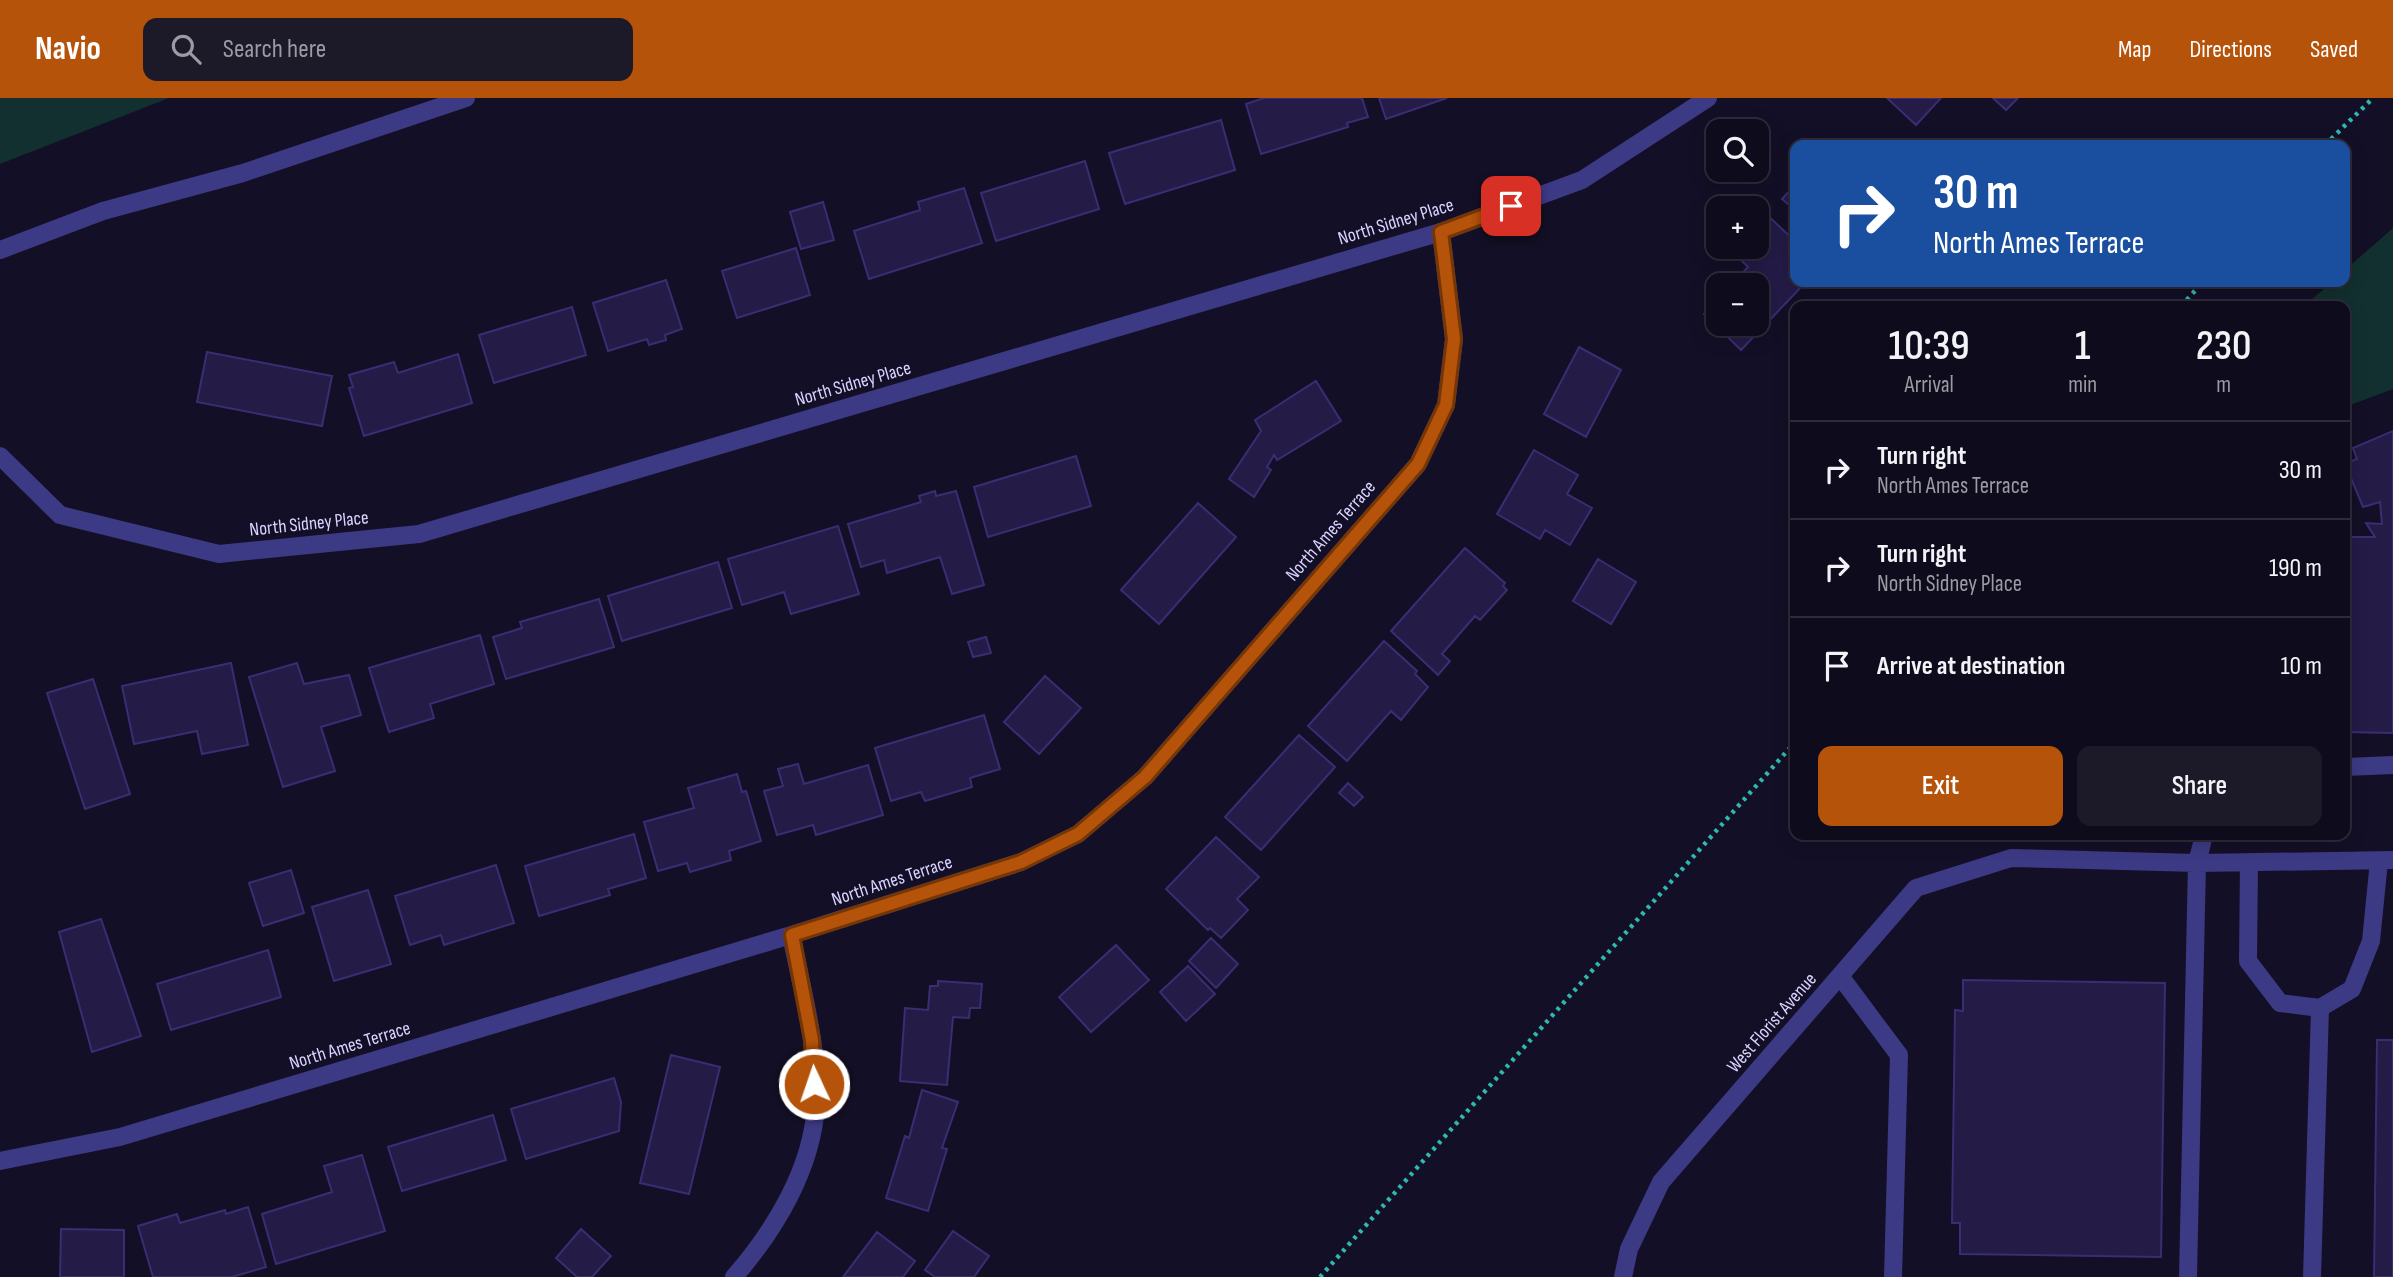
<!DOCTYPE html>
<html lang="en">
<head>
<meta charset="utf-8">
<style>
	body { margin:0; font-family:"Sofia Sans Condensed",sans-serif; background:#1c1929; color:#f1f3f6; height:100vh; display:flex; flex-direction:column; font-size:26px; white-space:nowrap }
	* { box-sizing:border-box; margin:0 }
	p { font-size:23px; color:#9b9ba3 }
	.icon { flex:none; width:38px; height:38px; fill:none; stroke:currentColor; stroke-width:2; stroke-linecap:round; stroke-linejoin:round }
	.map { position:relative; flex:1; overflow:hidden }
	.panel { position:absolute; left:1790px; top:203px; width:560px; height:539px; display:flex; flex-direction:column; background:#0e0b1c; border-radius:14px; box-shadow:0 4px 18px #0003,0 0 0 2px #2e2b3b }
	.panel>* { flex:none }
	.banner { position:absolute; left:1790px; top:42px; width:560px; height:147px; border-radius:14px; box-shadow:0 4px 18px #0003,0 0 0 2px #2e2b3b; background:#1a4fa0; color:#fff; overflow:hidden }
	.fabs { position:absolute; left:1706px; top:21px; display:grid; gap:14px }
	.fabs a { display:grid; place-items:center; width:63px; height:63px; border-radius:14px; background:#0e0b1c; box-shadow:0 4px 18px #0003,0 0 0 2px #2e2b3b; font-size:35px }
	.pin { position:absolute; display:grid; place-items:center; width:60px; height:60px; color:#fff; margin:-30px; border-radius:14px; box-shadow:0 4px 10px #0006 }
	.me { position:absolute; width:77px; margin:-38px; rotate:357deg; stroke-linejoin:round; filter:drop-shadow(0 0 5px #0008) }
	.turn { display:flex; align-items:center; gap:24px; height:147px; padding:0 28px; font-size:32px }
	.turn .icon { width:91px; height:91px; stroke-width:2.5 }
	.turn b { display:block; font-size:49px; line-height:60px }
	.eta { display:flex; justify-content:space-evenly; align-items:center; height:119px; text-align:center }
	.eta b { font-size:42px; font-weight:600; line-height:49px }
	.cta { display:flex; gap:14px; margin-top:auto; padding:14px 28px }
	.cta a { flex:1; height:80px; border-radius:14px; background:#b45309; color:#fff; font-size:28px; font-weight:600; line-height:80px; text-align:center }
	.cta a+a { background:#1c1929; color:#f1f3f6 }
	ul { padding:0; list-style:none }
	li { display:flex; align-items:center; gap:21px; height:98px; padding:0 28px; border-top:2px solid #2e2b3b }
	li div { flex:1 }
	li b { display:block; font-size:26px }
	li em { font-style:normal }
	header { display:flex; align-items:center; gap:42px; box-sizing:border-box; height:98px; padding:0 35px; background:#b45309; color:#fff }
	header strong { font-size:33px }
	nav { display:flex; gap:38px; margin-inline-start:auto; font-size:24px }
	.search { width:490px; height:63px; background:#1c1929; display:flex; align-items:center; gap:18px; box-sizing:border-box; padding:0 24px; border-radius:14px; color:#9b9ba3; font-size:26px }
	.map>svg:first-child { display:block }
</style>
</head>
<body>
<header>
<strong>Navio</strong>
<div class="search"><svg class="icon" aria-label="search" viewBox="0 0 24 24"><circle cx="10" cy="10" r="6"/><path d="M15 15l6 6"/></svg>Search here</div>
<nav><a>Map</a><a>Directions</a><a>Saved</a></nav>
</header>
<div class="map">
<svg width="2393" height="1179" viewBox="0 0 2393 1179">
	<rect width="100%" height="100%" fill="#130f26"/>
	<path fill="#12302f" d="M 0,0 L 169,0 L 0,66 Z
		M 2393,130 L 2393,291 L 2345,309 L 2345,208 L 2304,208 L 2332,184 L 2345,184 L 2345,172 Z"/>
	<path fill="#241b47" stroke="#3b2d73" stroke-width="2" d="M 1264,0 L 1362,0 L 1368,19 L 1347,25 L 1348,29 L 1261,56 L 1246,6 Z
		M 1379,0 L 1447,0 L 1386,21 Z
		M 1887,0 L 1941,0 L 1916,27 Z
		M 1993,0 L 2018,0 L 2006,12 Z
		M 1221,22 L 1235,72 L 1125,106 L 1109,55 Z
		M 1085,63 L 1099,111 L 996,143 L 981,95 Z
		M 1796,86 L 1796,113 L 1782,101 Z
		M 964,90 L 982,145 L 869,181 L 854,133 L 920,112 L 918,104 Z
		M 823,104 L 834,142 L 801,151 L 790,114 Z
		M 1764,114 L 1796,144 L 1796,184 L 1806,184 L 1741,252 L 1704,216 L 1718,201 L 1718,226 L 1757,226 L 1757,187 L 1731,187 L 1748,169 L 1741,162 L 1750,153 L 1745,149 L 1757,149 L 1757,121 Z
		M 796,150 L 810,197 L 737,220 L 722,173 Z
		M 666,182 L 682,231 L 665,237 L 666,242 L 649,247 L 647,241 L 608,253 L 593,205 Z
		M 572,209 L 586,257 L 494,285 L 479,237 Z
		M 1579,249 L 1621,272 L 1586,339 L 1544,316 Z
		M 207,254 L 332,278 L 322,328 L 197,304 Z
		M 458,256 L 472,305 L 364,338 L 349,290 L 353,289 L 349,277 L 394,264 L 398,275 Z
		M 1316,283 L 1341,323 L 1277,362 L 1274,357 L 1267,369 L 1271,372 L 1254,399 L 1229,381 L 1261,333 L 1255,322 Z
		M 2393,333 L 2393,635 L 2345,634 L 2345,439 L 2375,439 L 2366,425 L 2382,426 L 2380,404 L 2363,409 L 2345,366 L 2357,361 L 2353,350 Z
		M 1534,352 L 1578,377 L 1567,396 L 1592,410 L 1570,447 L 1545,432 L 1540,441 L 1497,416 Z
		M 1076,358 L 1091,408 L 988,439 L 974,389 Z
		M 935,393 L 936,398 L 956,393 L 984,487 L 952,496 L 940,459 L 887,475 L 884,462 L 861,469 L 848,426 L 921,404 L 919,398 Z
		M 1198,405 L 1236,439 L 1159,526 L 1121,492 Z
		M 838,428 L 859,496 L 791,516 L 784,494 L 742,507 L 728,461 Z
		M 1465,450 L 1505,485 L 1503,488 L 1507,492 L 1480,522 L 1475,518 L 1442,556 L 1450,563 L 1438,577 L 1391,533 Z
		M 1598,461 L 1636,484 L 1611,526 L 1573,503 Z
		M 718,464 L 732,510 L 622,543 L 608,498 Z
		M 599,501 L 614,549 L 506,581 L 493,539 L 522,530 L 520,524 Z
		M 480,537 L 494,586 L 430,606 L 434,620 L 389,634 L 369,570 Z
		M 986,539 L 991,555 L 973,559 L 968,544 Z
		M 1384,543 L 1417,573 L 1415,576 L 1428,589 L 1401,622 L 1391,613 L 1347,663 L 1308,628 Z
		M 231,565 L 248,647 L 202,656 L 197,633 L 134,646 L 122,588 Z
		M 297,565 L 304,586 L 349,577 L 361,617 L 321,629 L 335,673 L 283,689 L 249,579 Z
		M 1045,578 L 1081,610 L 1039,656 L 1004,624 Z
		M 93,581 L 130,696 L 85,711 L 47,595 Z
		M 984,617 L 1000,671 L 970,680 L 972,689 L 925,703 L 921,694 L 891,703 L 875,650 Z
		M 1299,637 L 1335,669 L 1261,752 L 1225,719 Z
		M 798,666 L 804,686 L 868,667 L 883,717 L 816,737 L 813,727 L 777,737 L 764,693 L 783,688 L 778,671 Z
		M 737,676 L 742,694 L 746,693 L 761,743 L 729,753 L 731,762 L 690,774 L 687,765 L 658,773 L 644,724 L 694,710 L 688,690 Z
		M 1348,685 L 1363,699 L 1354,708 L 1339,695 Z
		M 634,736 L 646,780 L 608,791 L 610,797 L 539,818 L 525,768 Z
		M 1216,739 L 1259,779 L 1237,801 L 1248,812 L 1221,840 L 1210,830 L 1208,832 L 1166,791 Z
		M 496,767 L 514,825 L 444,847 L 441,837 L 410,847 L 395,798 Z
		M 291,772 L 304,815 L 263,828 L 249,785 Z
		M 368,792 L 391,866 L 334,883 L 312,809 Z
		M 101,821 L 141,938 L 92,954 L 59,834 Z
		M 1211,840 L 1238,866 L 1216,890 L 1189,863 Z
		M 1116,847 L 1149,882 L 1091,934 L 1059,899 Z
		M 268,852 L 281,899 L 171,932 L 157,886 Z
		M 1188,868 L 1215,896 L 1186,923 L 1160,894 Z
		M 1963,882 L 2165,885 L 2161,1159 L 1960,1156 L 1960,1125 L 1952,1125 L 1955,912 L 1963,913 Z
		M 938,883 L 982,886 L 980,910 L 970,910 L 969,920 L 953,919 L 947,987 L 900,983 L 905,910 L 928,912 L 930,888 L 938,888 Z
		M 2377,942 L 2393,942 L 2393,1179 L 2374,1179 Z
		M 671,957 L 720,969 L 689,1096 L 640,1085 Z
		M 614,980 L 621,1004 L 619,1033 L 526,1061 L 511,1011 Z
		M 922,992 L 958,1004 L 942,1050 L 947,1051 L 928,1113 L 886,1100 L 905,1038 L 909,1040 Z
		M 493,1017 L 506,1062 L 402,1093 L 388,1049 Z
		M 362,1057 L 385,1133 L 276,1166 L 262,1116 L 332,1094 L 324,1068 Z
		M 248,1109 L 266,1169 L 232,1179 L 153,1179 L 138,1128 L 177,1116 L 180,1125 L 225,1112 L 226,1116 Z
		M 61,1131 L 124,1132 L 124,1179 L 60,1179 Z
		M 581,1131 L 611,1158 L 592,1179 L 577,1179 L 556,1160 Z
		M 953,1133 L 989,1158 L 974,1179 L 935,1179 L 925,1172 Z
		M 877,1134 L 915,1163 L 903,1179 L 843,1179 Z"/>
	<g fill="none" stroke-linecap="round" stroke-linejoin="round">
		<path stroke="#2fb8b0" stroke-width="4.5" stroke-dasharray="3.5 5" stroke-linecap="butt" d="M 2325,47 L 2373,0
			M 2181,208 L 2203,184
			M 1320,1179 L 1796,643"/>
		<path stroke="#3d3a85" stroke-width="18" d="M 0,152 L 103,113 L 243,75 L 466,0
			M 0,358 L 60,417 L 219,456 L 419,436 L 1441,134 L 1582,82 L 1708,0
			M 2345,669 L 2393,667
			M 2249,764 L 2248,863 L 2280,905 L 2320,910 L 2352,891 L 2371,843 L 2379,763
			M 1840,878 L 1899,957 L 1893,1179
			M 0,1063 L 120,1039 L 791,837 L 1021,764 L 1078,736 L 1145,679 L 1418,366 L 1446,307 L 1454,241 L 1441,134
			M 734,1179 C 775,1132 812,1071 816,1007 C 819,951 802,892 791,837
			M 1623,1179 L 1629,1151 L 1661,1084 L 1916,790 L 2011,760 L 2197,765 L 2393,762
			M 2188,1179 L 2197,765 L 2204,737
			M 2312,1179 L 2320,910"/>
	</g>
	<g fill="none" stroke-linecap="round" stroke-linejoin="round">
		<defs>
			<path id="route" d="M 814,986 L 812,942 L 792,837 L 1021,764 L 1078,736 L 1145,679 L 1418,366 L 1446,307 L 1454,241 L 1441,134 L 1511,108"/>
		</defs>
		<use href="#route" stroke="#753606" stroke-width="18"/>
		<use href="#route" stroke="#b45309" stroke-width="12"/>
	</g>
	<g text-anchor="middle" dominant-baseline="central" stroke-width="5" stroke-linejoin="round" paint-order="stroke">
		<g font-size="19" fill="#d9d4ff" stroke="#130f26">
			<text transform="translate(1396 124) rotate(-17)">North Sidney Place</text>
			<text transform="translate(853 286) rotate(-16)">North Sidney Place</text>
			<text transform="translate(309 426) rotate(-6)">North Sidney Place</text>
			<text transform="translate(1331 433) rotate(-49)">North Ames Terrace</text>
			<text transform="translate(892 783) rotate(-18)">North Ames Terrace</text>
			<text transform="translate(1772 925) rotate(-49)">West Florist Avenue</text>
			<text transform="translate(350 948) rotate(-17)">North Ames Terrace</text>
		</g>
	</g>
</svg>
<div class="fabs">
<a><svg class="icon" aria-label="search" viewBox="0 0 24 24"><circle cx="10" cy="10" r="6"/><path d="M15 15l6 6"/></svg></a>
<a>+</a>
<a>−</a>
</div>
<div class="pin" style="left:1511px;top:108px;background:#d93025"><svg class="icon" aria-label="arrive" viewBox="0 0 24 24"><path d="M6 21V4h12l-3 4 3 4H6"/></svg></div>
<svg class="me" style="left:814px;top:986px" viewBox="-20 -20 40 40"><circle r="17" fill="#b45309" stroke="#fff" stroke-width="3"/><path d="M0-11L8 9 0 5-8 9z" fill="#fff"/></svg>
<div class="banner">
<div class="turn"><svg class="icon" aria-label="right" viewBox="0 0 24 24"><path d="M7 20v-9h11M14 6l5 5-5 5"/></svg><div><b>30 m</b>North Ames Terrace</div></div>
</div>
<section class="panel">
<div class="eta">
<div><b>10:39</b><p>Arrival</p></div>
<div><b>1</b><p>min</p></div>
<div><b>230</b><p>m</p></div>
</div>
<ul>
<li><svg class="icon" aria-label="right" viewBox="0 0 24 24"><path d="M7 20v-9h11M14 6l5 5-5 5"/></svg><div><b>Turn right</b><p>North Ames Terrace</p></div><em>30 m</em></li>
<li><svg class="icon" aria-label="right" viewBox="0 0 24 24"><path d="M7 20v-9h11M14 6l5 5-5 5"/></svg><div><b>Turn right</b><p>North Sidney Place</p></div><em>190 m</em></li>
<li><svg class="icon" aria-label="arrive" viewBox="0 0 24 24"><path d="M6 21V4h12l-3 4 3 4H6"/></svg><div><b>Arrive at destination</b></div><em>10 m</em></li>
</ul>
<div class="cta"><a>Exit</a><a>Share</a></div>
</section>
</div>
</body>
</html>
